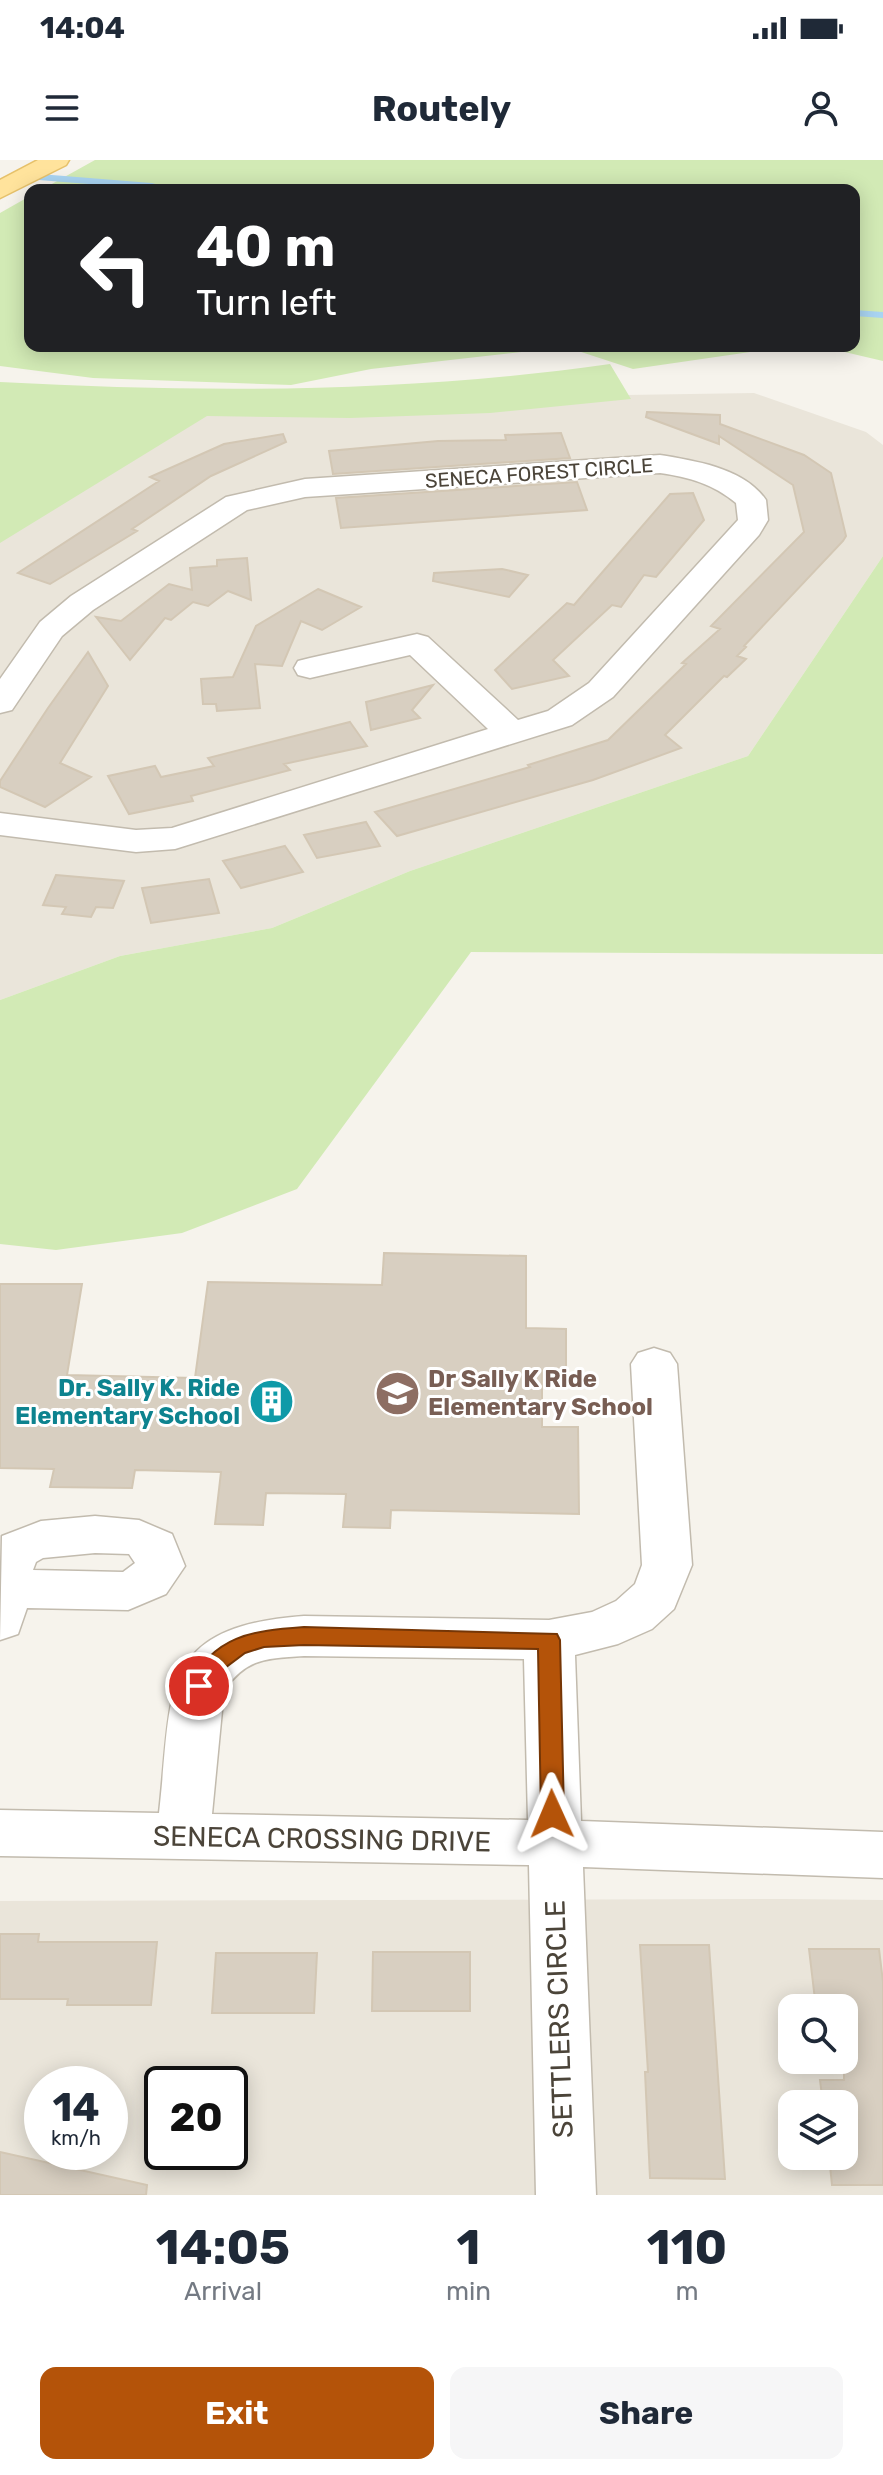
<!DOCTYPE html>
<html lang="en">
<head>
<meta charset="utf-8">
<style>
	body { margin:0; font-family:Rubik,sans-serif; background:#f6f6f7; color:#1f2937; height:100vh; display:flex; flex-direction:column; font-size:30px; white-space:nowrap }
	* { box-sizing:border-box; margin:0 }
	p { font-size:26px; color:#747a83 }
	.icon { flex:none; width:44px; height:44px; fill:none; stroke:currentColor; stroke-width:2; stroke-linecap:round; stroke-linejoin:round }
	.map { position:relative; height:2035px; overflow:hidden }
	.drawer { display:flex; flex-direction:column; background:#fff; flex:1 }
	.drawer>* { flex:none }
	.hud { position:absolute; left:24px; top:24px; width:836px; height:168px; border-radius:16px; box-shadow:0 4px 20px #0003; background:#202124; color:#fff; overflow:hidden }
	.buttons { position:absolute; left:778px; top:1834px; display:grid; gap:16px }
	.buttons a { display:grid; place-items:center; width:80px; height:80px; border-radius:16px; background:#fff; box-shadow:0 4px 20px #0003; font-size:40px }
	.speed { position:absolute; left:24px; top:1906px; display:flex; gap:16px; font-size:40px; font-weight:700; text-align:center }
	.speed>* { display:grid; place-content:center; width:104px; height:104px; border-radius:50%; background:#fff; box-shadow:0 4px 20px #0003; line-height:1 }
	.speed small { font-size:20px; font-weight:400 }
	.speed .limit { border:4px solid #111; border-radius:12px; background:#fff; color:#111 }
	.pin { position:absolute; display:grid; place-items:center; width:68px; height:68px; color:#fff; margin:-34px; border:4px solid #fff; border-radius:50%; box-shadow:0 2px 8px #0007 }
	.me { position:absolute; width:88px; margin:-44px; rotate:359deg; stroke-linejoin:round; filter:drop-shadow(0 0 6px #0008) }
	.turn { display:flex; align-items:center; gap:28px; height:168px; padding:0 40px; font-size:36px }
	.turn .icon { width:104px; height:104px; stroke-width:2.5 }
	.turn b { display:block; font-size:56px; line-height:68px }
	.eta { display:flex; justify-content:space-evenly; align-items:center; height:136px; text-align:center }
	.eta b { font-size:48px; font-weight:700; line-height:56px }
	.action { display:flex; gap:16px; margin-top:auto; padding:16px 40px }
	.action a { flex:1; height:92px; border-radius:16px; background:#b45309; color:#fff; font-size:32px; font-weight:700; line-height:92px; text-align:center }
	.action a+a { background:#f6f6f7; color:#1f2937 }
	.status { display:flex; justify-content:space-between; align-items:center; height:56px; padding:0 40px; background:#fff; direction:ltr }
	.status svg { height:22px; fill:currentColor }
	header { display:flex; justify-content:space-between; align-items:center; height:104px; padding:0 40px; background:#fff; font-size:36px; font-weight:700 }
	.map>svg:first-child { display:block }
</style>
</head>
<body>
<div class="status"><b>14:04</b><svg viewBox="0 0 49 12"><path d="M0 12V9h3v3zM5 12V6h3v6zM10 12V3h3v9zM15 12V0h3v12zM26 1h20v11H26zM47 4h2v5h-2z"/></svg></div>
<header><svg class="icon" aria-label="menu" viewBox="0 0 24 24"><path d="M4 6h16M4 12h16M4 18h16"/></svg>Routely<svg class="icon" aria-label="person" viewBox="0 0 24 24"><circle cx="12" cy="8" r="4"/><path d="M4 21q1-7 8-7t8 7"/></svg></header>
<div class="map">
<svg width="883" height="2035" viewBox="0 0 883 2035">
	<rect width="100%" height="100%" fill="#f6f3ec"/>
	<path fill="#eae5da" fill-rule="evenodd" d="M 754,233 L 866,272 L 883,285 L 883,396 L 748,596 L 410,711 L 272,768 L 120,796 L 0,840 L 0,375 L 204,254 L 626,235 Z
		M 784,1739 L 883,1740 L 883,2035 L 0,2035 L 0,1741 ZM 792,1848 L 844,1848 L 844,1900 L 792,1900 ZM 42,1924 L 110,1924 L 110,1992 L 42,1992 ZM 162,1924 L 230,1924 L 230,1992 L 162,1992 ZM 792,1944 L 844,1944 L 844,1996 L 792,1996 Z"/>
	<path fill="#d2eab5" d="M 95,0 L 883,0 L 883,201 L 819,186 L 854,186 L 854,30 L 41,30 Z
		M 30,36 L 30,186 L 791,186 L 633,209 L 566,187 L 371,209 L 291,225 L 93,218 L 0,206 L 0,53 Z
		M 610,204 L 631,239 L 490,253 L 350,258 L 207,256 L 0,383 L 0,222 C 205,233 406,233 610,204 Z
		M 883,396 L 883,794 L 471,792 L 297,1029 L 182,1073 L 56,1090 L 0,1084 L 0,840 L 120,796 L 272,768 L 410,711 L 748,596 Z"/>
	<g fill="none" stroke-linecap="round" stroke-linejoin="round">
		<path stroke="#a9d4f2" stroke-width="6" d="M 39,17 L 151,26 L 166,30
			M 854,153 L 883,155"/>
	</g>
	<path fill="#d8cfc1" stroke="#d3c7b4" stroke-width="2" d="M 647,252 L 720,255 L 720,264 L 804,295 L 831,313 L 846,376 L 843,381 L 744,486 L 746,487 L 737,496 L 746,499 L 727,517 L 724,516 L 665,575 L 681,588 L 593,620 L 397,676 L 375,652 L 530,607 L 528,605 L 608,580 L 686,504 L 682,503 L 720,469 L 711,466 L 804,372 L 793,325 L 719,276 L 719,284 L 646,257 Z
		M 561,273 L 570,298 L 333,314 L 329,291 L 438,281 L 506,280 L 505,275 Z
		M 283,274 L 286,282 L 211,316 L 132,369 L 137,371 L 50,424 L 18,413 L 159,321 L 150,317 L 224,284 Z
		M 577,322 L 587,350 L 341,368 L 336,338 Z
		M 693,333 L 704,360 L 656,417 L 644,415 L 621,447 L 612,445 L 553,500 L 569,516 L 512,529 L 495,510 L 567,443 L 574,445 L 670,334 Z
		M 247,398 L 251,440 L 228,431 L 208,446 L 193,442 L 171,460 L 165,458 L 130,500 L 96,457 L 121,461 L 169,424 L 192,430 L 190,408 L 217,406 L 217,400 Z
		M 502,409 L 528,415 L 509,437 L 433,421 L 434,413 Z
		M 318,429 L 361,447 L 322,470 L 301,461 L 282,506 L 255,504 L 260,548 L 217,551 L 216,544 L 203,544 L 201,519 L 233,517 L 256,466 Z
		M 88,492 L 108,526 L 60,603 L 91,617 L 45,647 L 0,627 L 0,621 L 48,548 Z
		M 433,525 L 412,550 L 420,558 L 371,570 L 366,542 Z
		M 350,562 L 367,586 L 284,604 L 290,610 L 191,636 L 193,641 L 129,654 L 108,616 L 155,606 L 161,617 L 214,606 L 208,598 Z
		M 366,662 L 380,686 L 317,698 L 304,675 Z
		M 285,686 L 303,712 L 241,728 L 223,701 Z
		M 56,715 L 124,721 L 113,748 L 96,747 L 91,757 L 62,754 L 66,747 L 43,745 Z
		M 209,719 L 219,753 L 151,763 L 142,728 Z
		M 384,1093 L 526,1096 L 526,1168 L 566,1169 L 566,1211 L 542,1210 L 542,1267 L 578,1267 L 579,1354 L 391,1350 L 390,1368 L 343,1367 L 346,1334 L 266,1333 L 263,1365 L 215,1364 L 221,1312 L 135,1310 L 132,1328 L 50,1327 L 54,1309 L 0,1308 L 0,1124 L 82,1124 L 67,1215 L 195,1218 L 208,1122 L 382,1125 Z
		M 0,1774 L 39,1774 L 38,1782 L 157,1782 L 151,1845 L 67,1845 L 68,1839 L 0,1839 Z
		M 640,1785 L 709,1785 L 725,2019 L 650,2018 L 645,1912 L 648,1912 Z
		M 809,1789 L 879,1789 L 883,1822 L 883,2025 L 832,2025 L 829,1996 L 844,1996 L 844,1944 L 823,1944 L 820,1920 L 844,1920 L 844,1848 L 816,1848 Z
		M 373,1792 L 470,1792 L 470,1851 L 372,1851 Z
		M 216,1793 L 317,1793 L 314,1853 L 212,1853 Z
		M 0,1992 L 147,2025 L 146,2035 L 0,2035 Z"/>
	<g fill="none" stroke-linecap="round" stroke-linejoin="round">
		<defs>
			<path id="minor" d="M 660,295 C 696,301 744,308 766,340 L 768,360 L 759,375 L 613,537 L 572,565 L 175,689 L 136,692 L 0,675 L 0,653 L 136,670 L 172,668 L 488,569 L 410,495 L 310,518 L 298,515 L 294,508 L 298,501 L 310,498 L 417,474 L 428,477 L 518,560 L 548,551 L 589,523 L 738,360 L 736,343 C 713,324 689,317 660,313 L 305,337 L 247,350 L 93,450 L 62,476 L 12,550 L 0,553 L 0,519 L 40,462 L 71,436 L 226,337 L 305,319 Z
				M 654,1188 L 670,1193 L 677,1204 L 692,1405 L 674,1449 L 652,1469 L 618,1484 L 575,1495 L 581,1661 L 883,1672 L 883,1718 L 583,1707 L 596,2035 L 536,2035 L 529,1705 L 0,1696 L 0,1650 L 159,1653 C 173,1531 156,1467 304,1456 L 549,1460 L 592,1452 L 616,1441 L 635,1424 L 642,1405 L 631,1204 L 638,1193 ZM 304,1496 L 524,1499 L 528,1660 L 212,1654 L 224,1530 C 248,1497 266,1499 304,1496 Z
				M 95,1356 L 139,1360 L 172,1374 L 185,1406 L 166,1434 L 128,1450 L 27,1448 L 18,1474 L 0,1480 L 2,1376 L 41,1361 ZM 95,1393 L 129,1394 L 135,1403 L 123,1412 L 33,1410 L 36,1402 L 43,1398 Z"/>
			<path id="major" d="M 38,0 L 69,0 L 66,5 L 0,38 L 0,20 Z"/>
		</defs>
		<use href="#minor" stroke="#c2bbae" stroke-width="3"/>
		<use href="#major" stroke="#e6c16a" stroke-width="3"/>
		<use href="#minor" fill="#fff" fill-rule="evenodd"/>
		<use href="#major" fill="#ffe39c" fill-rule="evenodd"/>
	</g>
	<path fill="#b45309" stroke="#753606" stroke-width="2" d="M 304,1467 L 557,1474 L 560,1480 L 564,1654 L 561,1660 L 552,1663 L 544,1660 L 541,1654 L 538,1489 L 304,1485 L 264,1487 L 245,1493 L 225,1508 L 207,1533 L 199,1535 L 192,1533 L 188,1526 C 215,1475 251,1471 304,1467 Z"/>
	<defs>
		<symbol id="school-disc" viewBox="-11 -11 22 22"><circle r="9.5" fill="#8d6e63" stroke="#fff"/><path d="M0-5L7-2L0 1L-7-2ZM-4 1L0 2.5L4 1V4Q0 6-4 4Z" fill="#fff"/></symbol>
		<symbol id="building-disc" viewBox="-11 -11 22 22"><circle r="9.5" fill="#0f9aa8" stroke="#fff"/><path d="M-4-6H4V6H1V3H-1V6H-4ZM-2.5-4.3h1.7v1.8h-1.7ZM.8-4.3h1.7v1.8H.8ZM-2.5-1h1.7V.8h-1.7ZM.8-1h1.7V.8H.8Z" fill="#fff"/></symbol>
	</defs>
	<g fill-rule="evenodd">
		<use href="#school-disc" x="372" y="1208" width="51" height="51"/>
		<use href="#building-disc" x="246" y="1216" width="51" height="51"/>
	</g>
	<g text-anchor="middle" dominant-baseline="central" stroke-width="6" stroke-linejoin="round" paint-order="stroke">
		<g font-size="20" fill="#4b4439" stroke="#fff">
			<text transform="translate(539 313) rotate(-4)">SENECA FOREST CIRCLE</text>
		</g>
		<g font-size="24" font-weight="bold" fill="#785e54" stroke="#fff" text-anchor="start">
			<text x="428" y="1219">Dr Sally K Ride<tspan x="428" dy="28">Elementary School</tspan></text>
		</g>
		<g font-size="24" font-weight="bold" fill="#0d838f" stroke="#fff" text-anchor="end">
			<text x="240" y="1228">Dr. Sally K. Ride<tspan x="240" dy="28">Elementary School</tspan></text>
		</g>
		<g font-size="28" fill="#4b4439" stroke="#fff">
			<text transform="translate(322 1679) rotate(1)">SENECA CROSSING DRIVE</text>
			<text transform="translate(559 1859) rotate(-92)">SETTLERS CIRCLE</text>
		</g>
	</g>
</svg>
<div class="buttons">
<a><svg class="icon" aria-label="search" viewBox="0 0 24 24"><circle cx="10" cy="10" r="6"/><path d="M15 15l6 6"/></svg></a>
<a><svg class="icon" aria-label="layers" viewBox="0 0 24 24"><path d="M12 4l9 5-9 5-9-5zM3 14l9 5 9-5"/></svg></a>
</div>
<div class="speed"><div>14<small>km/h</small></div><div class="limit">20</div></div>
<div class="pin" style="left:199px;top:1526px;background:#d93025"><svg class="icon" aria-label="arrive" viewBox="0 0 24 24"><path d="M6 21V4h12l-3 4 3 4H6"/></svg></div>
<svg class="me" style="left:552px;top:1654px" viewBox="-20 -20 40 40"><path d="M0-17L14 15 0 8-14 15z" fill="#b45309" stroke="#fff" stroke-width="4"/></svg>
<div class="hud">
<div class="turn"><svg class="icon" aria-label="left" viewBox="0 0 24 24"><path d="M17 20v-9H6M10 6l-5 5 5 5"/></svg><div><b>40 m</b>Turn left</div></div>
</div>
</div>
<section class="drawer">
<div class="eta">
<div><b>14:05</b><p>Arrival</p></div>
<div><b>1</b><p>min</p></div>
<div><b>110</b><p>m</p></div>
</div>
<div class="action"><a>Exit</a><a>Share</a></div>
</section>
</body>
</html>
